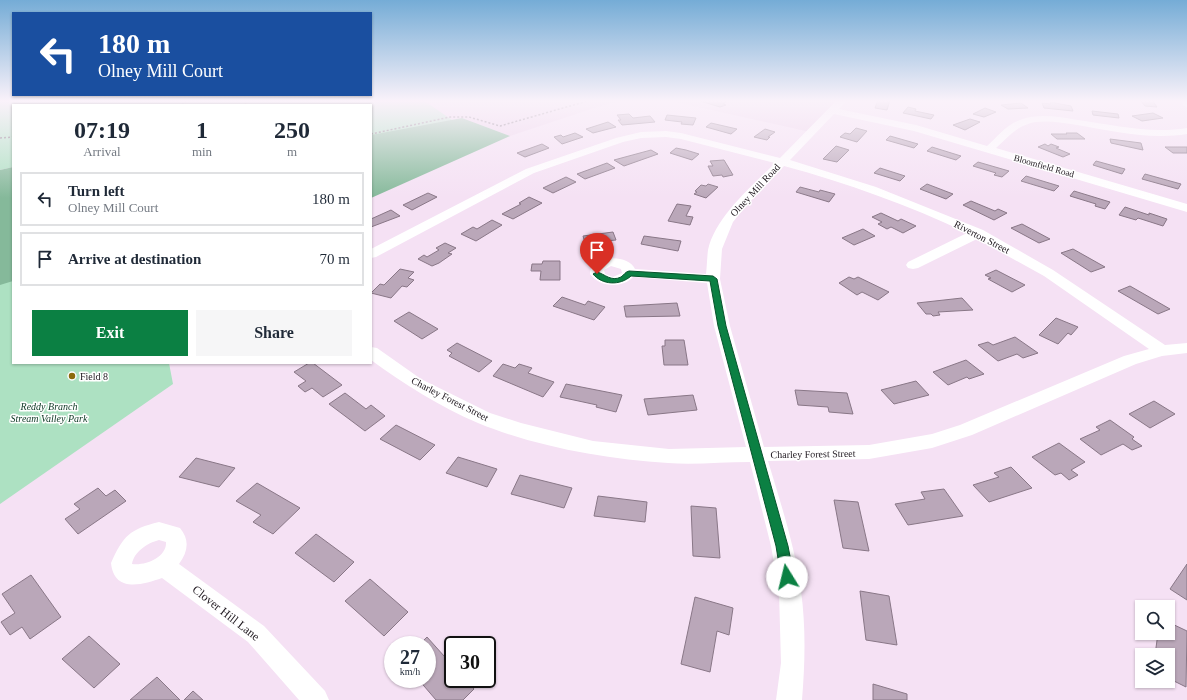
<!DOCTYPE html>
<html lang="en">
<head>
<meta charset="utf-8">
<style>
	body { margin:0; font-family:Georgia,serif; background:#f6f6f7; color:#1f2937; height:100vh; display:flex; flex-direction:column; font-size:15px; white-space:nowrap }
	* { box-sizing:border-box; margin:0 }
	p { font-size:13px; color:#747a83 }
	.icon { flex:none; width:22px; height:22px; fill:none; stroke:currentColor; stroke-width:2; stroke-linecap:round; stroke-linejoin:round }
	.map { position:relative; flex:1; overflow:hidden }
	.panel { position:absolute; left:12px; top:104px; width:360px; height:260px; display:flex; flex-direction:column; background:#fff; border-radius:0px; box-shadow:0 1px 3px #0004 }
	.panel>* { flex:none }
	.banner { position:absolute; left:12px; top:12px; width:360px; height:84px; border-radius:0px; box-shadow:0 1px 3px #0004; background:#1a4fa0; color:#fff; overflow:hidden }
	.tools { position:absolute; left:1135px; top:600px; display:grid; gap:8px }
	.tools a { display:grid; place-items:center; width:40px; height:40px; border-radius:0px; background:#fff; box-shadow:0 1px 3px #0004; font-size:20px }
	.speed { position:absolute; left:384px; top:636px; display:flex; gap:8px; font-size:20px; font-weight:700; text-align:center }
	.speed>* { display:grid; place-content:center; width:52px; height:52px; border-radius:50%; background:#fff; box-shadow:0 1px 3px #0004; line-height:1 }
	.speed small { font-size:10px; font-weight:400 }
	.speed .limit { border:2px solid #111; border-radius:6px; background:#fff; color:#111 }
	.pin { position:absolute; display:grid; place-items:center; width:34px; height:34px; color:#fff; margin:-41px -17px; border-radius:50% 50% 50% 0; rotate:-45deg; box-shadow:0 0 4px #0007 }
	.pin .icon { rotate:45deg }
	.me { position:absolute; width:44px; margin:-22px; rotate:351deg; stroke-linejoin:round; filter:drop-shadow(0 0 3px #0008) }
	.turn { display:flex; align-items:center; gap:14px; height:84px; padding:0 20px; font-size:18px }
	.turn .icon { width:52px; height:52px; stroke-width:2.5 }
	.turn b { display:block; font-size:28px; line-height:34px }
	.eta { display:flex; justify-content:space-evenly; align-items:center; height:68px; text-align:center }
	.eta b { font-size:24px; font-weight:800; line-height:28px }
	.button { display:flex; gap:8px; margin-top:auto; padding:8px 20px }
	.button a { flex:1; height:46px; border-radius:0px; background:#0b8043; color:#fff; font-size:16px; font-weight:800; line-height:46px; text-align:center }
	.button a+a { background:#f6f6f7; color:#1f2937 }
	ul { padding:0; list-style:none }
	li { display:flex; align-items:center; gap:12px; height:54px; margin:0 8px 6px; padding:0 12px; border:2px solid #e0e1e3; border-radius:0px }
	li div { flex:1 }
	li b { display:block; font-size:15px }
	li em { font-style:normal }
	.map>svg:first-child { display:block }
</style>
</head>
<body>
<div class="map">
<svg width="1187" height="700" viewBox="0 0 1187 700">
	<rect width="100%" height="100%" fill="#f5e1f4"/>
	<path fill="#edd3eb" d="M 262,100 L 622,100 L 591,109 L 510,136 L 462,118 L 371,135 L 371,105 L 255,105 Z
		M 667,100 L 842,100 L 810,132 Z"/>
	<path fill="#ade1c2" d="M 0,100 L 423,100 L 487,144 L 371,196 L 371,105 L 13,105 L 13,167 L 0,170 Z
		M 13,175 L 13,363 L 169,363 L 173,384 L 0,504 L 0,177 Z"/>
	<path fill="#85b99a" d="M 462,118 L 510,136 L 371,198 L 371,135 Z
		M 13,167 L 13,281 L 0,285 L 0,170 Z"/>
	<path fill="#baa7b9" stroke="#897787" d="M 697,100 L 729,100 L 723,104 L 726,105 L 720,107 Z
		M 878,100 L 890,100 L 887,110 L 875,108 Z
		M 1140,100 L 1152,100 L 1157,107 L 1145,106 Z
		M 1050,102 L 1071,106 L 1073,111 L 1044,108 L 1042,103 L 1051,104 Z
		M 1021,103 L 1028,108 L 1008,109 L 1001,105 Z
		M 908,107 L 916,109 L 915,111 L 934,115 L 931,119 L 903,113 Z
		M 985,108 L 996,112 L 984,117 L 973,114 Z
		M 1092,111 L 1118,114 L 1119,118 L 1093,115 Z
		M 1153,113 L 1163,118 L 1142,121 L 1132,116 Z
		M 629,114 L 633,118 L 650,116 L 655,122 L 622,125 L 618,120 L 621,120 L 617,115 Z
		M 667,115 L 696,118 L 693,125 L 681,124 L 682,122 L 665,120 Z
		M 970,119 L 980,122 L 965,130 L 953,125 Z
		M 608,122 L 616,127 L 593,133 L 586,129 Z
		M 711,123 L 737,129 L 731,134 L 706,127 Z
		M 856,128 L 867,131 L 857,142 L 840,137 L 845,133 L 850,134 Z
		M 765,129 L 775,132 L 768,137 L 770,137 L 767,140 L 754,137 Z
		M 575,133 L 583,137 L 562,144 L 554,137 L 561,135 L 563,137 Z
		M 1066,133 L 1077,133 L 1085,139 L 1057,139 L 1051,134 L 1067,134 Z
		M 890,136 L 918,144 L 914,148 L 886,140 Z
		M 1110,139 L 1141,143 L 1143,150 L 1111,143 Z
		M 542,144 L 549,148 L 525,157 L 517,153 Z
		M 1045,144 L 1048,146 L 1051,144 L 1059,147 L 1056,148 L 1070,154 L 1063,157 L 1038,147 Z
		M 836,146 L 849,150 L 837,162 L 823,159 Z
		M 932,147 L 961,156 L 956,160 L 927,151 Z
		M 1165,147 L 1187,147 L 1187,153 L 1173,153 Z
		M 676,148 L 686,150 L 699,154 L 692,160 L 670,153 Z
		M 651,150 L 658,154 L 624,166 L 614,160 Z
		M 724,160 L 733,175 L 723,177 L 722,175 L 713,176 L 708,166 L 713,166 L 710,161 Z
		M 1096,161 L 1125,169 L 1122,174 L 1093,165 Z
		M 978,162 L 1009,171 L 1002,177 L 994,175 L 996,173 L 973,166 Z
		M 607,163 L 615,168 L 585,179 L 577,174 Z
		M 880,168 L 905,176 L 900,181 L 874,173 Z
		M 1145,174 L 1181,184 L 1178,189 L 1142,179 Z
		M 1026,176 L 1059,186 L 1054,191 L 1021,181 Z
		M 566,177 L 576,182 L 553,193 L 543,188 Z
		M 708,184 L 718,187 L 706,198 L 694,194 L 697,192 L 695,191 L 701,185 L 706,186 Z
		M 927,184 L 953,194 L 946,199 L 920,189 Z
		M 800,187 L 819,192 L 820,190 L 835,194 L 829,202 L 796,192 Z
		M 1074,191 L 1110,202 L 1105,209 L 1095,206 L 1096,204 L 1070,196 Z
		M 428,193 L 437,197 L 412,210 L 403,205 Z
		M 529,197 L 542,203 L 513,219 L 502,214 L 521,204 L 519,203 Z
		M 971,201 L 995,211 L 998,209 L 1007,213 L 994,220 L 963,205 Z
		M 677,204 L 691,206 L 686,216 L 693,217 L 690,225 L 668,221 Z
		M 1125,207 L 1149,215 L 1149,213 L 1167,219 L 1163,226 L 1138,218 L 1136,220 L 1119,215 Z
		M 391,210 L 400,216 L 371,227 L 371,219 Z
		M 881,213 L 898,221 L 901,219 L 916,226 L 903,233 L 891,227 L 887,229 L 878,224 L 882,222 L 872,217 Z
		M 492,220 L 502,225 L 476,241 L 461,234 L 473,227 L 477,229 Z
		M 1022,224 L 1050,239 L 1039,243 L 1011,228 Z
		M 863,229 L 875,236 L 854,245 L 842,238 Z
		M 613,232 L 616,240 L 585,243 L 583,236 Z
		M 644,236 L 681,241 L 678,251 L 641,244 Z
		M 445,243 L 456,248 L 448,253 L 452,254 L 439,263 L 432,266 L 418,259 L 424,255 L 427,257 L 439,250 L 436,248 Z
		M 1073,249 L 1105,267 L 1091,272 L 1061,253 Z
		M 543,261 L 560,261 L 560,280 L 540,280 L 541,271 L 531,271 L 532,264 L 542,264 Z
		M 400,269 L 414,272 L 408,278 L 414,280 L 407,287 L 402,286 L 391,298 L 371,293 L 380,284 L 384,285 Z
		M 996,270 L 1025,285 L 1012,292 L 988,279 L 991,278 L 985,275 Z
		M 849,277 L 854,279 L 858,277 L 889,292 L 878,300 L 862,292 L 857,295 L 839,283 Z
		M 1130,286 L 1170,309 L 1158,314 L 1118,291 Z
		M 562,297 L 585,305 L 588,301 L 605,307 L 594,320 L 553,306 Z
		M 962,298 L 973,310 L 938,312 L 940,315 L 933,316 L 931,314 L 926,314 L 917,303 Z
		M 677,303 L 680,316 L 626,317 L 624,306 Z
		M 409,312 L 438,329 L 422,339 L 394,321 Z
		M 1056,318 L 1078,327 L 1071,335 L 1068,333 L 1058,344 L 1039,335 Z
		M 1015,337 L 1038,353 L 1023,358 L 1017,354 L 998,361 L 978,345 L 988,342 L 993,345 Z
		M 665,340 L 684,340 L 688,365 L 664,365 L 662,346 L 665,346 Z
		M 457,343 L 492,361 L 479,372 L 449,356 L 452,353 L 447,350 Z
		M 966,360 L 984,374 L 969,379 L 967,377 L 948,385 L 933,372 Z
		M 309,363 L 313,363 L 342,385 L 323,397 L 312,388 L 305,392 L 298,386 L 306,381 L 294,372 Z
		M 503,364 L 515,368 L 519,364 L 532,368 L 528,373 L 554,382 L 543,397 L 493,376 Z
		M 916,381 L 929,395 L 894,404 L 881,390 Z
		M 566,384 L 622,395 L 616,412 L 596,407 L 597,405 L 560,397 Z
		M 795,390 L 847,393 L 853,414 L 829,412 L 828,407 L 798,405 Z
		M 345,393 L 366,409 L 371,405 L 385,416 L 365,431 L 329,404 Z
		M 693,395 L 697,410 L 648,415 L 644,399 Z
		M 1154,401 L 1175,414 L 1150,428 L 1129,414 Z
		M 1110,420 L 1134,437 L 1132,439 L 1142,446 L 1132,450 L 1123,444 L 1101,455 L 1080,439 L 1100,430 L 1096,427 Z
		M 396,425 L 435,445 L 420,460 L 380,439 Z
		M 1059,443 L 1085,462 L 1071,470 L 1078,475 L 1069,480 L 1061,473 L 1055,475 L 1032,457 Z
		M 458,457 L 497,469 L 487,487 L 446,473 Z
		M 196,458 L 235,468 L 219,487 L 179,477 Z
		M 1011,467 L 1032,488 L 989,502 L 973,485 L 999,477 L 994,473 Z
		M 520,475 L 572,488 L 564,508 L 511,494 Z
		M 257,483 L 300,508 L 273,534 L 253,522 L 261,515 L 236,501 Z
		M 98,488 L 106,496 L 115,490 L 126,501 L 78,534 L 65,519 L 80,509 L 74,504 Z
		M 944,489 L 963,516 L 908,525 L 895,504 L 925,499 L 921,492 Z
		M 598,496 L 647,502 L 645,522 L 594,516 Z
		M 834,500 L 858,502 L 869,551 L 843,548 Z
		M 691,506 L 716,508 L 720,558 L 693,556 Z
		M 316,534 L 354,562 L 334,582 L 295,553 Z
		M 1187,564 L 1187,600 L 1170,589 Z
		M 31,575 L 61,617 L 30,639 L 22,627 L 10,635 L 1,622 L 15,613 L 2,594 Z
		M 370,579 L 408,612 L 384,636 L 345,601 Z
		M 860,591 L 889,596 L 897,645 L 866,640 Z
		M 695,597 L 733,608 L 729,635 L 717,631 L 710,672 L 681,664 Z
		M 1168,622 L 1187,631 L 1186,687 L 1168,678 L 1168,655 L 1155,655 L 1158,633 L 1168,633 Z
		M 89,636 L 120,664 L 94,688 L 62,659 Z
		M 427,637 L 453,666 L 453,679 L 465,679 L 474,689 L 463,700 L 436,700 L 418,679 L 427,679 L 427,645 L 419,645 Z
		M 157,677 L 180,700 L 130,700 Z
		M 873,684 L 907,694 L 907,700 L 873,700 Z
		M 193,691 L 203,700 L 184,700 Z"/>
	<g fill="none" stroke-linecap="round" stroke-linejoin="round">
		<path stroke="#807380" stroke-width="1.5" stroke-dasharray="2 2" stroke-linecap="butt" d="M 182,105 L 187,100
			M 245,105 L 247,100
			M 371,134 L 450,117 L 469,117 L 500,126 L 591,100
			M 0,138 L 13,137"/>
		<path fill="#fff" fill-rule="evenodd" d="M 837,100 L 847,100 L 839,109 L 916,125 L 987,146 C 997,137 1007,124 1020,120 C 1039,113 1059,117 1078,120 C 1114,125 1150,134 1187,128 L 1187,134 C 1150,140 1113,131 1077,125 C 1062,123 1042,119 1028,124 C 1015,128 1006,139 996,148 L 1187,204 L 1187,212 L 914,131 L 834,114 L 790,160 L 876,187 L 983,230 L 1053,270 L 1165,345 L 1187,343 L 1187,353 L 1162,356 L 1136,364 L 972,435 L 932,448 L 869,459 L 768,461 C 781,504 795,547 801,591 C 806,627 805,664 802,700 L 776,700 L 781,663 L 779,592 L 771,546 L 750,462 C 723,462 694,465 668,463 C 606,459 536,447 478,423 C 440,407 404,384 371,360 L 371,347 L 377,348 L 421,379 L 490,413 L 521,423 L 593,441 L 669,449 L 746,447 L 714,326 L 707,283 L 633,277 C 622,289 599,287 590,274 C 590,255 628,253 635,269 L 706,274 C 707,266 707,258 708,250 C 715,217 752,186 775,163 L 681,139 L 666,137 L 641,138 L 623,142 L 534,173 L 376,257 L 371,258 L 371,249 L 526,169 L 616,138 L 641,132 L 666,131 L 681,133 L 780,158 ZM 784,166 C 847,183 908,205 967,233 L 908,262 L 906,265 L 908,268 L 913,269 L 918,268 L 977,239 L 1044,276 L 1149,349 L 1124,356 L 960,425 L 932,434 L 869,445 L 764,447 L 730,326 L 720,279 L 722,249 L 733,222 L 745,207 ZM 611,266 L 621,269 L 622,273 L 613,277 L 605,274 L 604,270 Z
			M 1180,100 L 1187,100 L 1187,107 L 1184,106 Z
			M 159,522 L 180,528 C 190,540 188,552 179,564 L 264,626 L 325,691 L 329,700 L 299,700 L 248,642 L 162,578 C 142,585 114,593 111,563 C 123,536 130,529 159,522 ZM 159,540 L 166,542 C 167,557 146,566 132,564 C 134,552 147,543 159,540 Z"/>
	</g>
	<linearGradient id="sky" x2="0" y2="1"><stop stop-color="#75acd6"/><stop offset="0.51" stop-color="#faf2fa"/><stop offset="1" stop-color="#faf2fa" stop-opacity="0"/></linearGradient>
	<rect width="1187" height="198" fill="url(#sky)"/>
	<path fill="#0b8043" stroke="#07532c" d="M 629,271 L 713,276 L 717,279 L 726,326 L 788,546 L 794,577 L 792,581 L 787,583 L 783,581 L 781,577 L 776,546 L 718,326 L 710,281 L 631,276 C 620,286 602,285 593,274 L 597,272 C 605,274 611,282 621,277 C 624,275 625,272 629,271 Z"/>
	<circle fill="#8b6b0c" stroke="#fff" stroke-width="1.5" cx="72" cy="376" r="4"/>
	<g text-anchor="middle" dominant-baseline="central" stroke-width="3" stroke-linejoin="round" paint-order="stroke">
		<g font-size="9" fill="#1e171e" stroke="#fff">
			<text transform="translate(1044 166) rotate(16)">Bloomfield Road</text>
		</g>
		<g font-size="10" fill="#1e171e" stroke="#fff">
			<text transform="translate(755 190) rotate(-47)">Olney Mill Road</text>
			<text transform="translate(982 237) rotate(27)">Riverton Street</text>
			<text transform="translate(450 399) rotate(27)">Charley Forest Street</text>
			<text transform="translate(813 454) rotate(-1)">Charley Forest Street</text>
		</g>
		<g font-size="10" fill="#1e171e" stroke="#fff" text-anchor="start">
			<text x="80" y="376">Field 8</text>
		</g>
		<g font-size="10" font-style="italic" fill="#0c3723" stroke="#fff">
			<text x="49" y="406">Reddy Branch<tspan x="49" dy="12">Stream Valley Park</tspan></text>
		</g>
		<g font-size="12" fill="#1e171e" stroke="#fff">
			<text transform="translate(226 613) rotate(38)">Clover Hill Lane</text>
		</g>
	</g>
</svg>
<div class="tools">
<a><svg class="icon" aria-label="search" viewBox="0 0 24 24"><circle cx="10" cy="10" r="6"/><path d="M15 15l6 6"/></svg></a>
<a><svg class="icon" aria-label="layers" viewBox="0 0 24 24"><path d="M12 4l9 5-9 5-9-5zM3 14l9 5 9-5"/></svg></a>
</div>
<div class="speed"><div>27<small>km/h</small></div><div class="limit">30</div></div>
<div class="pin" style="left:597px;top:274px;background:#d93025"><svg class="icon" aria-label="arrive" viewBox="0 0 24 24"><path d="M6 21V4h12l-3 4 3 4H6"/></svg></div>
<svg class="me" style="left:787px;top:577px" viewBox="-20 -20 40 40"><circle r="19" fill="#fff"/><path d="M0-13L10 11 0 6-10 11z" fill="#0b8043"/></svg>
<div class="banner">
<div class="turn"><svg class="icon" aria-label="left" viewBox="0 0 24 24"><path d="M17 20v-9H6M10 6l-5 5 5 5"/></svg><div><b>180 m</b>Olney Mill Court</div></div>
</div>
<section class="panel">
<div class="eta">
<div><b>07:19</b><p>Arrival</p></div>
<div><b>1</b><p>min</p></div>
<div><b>250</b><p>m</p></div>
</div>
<ul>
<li><svg class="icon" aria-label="left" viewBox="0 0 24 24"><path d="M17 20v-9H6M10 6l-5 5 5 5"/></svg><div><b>Turn left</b><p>Olney Mill Court</p></div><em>180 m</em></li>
<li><svg class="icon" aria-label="arrive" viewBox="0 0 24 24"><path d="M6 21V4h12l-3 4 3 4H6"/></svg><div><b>Arrive at destination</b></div><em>70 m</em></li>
</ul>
<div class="button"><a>Exit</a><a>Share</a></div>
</section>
</div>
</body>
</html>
